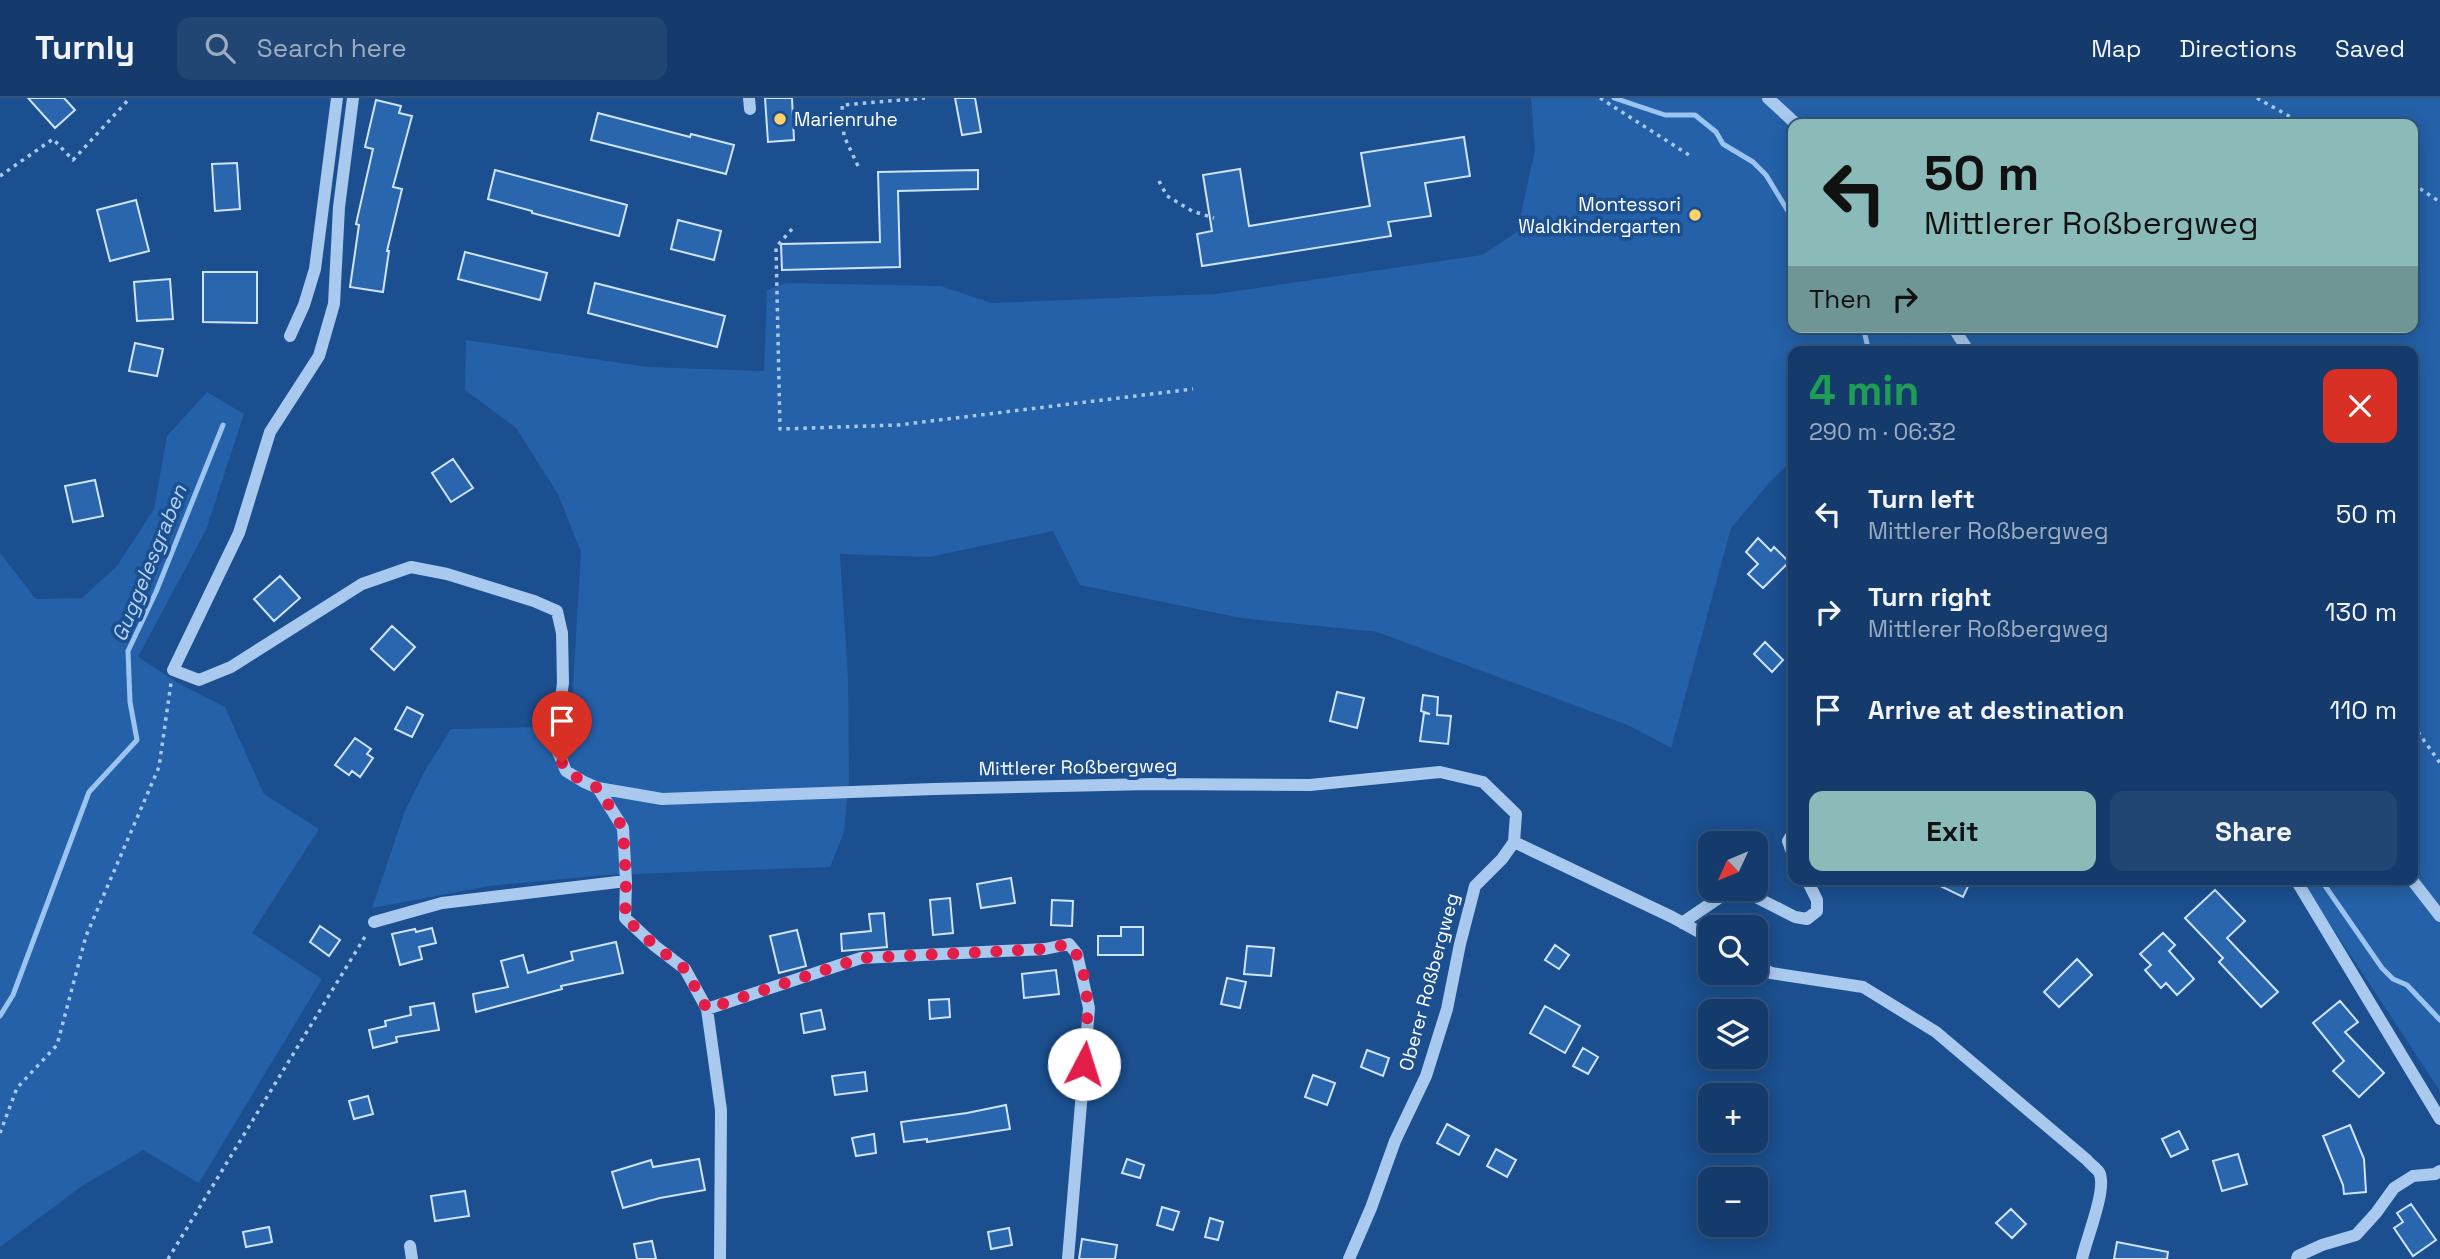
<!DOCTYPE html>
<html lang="en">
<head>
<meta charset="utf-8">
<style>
	body { margin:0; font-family:"Space Grotesk",sans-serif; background:#214673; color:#f1f3f6; height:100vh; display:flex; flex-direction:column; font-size:26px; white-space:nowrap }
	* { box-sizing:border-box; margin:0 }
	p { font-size:23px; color:#9dadc1 }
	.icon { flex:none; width:38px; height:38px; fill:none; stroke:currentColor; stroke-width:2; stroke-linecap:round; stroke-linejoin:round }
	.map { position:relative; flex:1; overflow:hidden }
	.details { position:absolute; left:1788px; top:248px; width:630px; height:539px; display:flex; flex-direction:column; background:#143b6b; border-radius:14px; box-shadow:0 4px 18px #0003,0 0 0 2px #33557e }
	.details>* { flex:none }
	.guide { position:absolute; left:1788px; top:21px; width:630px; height:214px; border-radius:14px; box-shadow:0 4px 18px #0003,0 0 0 2px #33557e; background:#8bbbb9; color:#111; overflow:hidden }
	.needle { width:46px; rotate:226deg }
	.buttons { position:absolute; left:1698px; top:733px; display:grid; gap:14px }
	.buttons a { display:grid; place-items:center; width:70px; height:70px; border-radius:14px; background:#143b6b; box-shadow:0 4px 18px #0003,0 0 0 2px #33557e; font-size:35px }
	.pin { position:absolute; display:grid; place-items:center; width:60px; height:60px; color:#fff; margin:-72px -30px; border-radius:50% 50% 50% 0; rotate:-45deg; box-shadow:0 0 7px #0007 }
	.pin .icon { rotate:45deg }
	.me { position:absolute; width:77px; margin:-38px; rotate:5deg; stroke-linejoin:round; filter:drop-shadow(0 0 5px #0008) }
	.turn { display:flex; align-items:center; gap:24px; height:147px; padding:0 21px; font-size:32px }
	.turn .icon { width:91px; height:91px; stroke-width:2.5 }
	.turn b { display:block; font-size:49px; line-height:60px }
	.then { display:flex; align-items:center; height:66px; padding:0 21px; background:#0003; gap:14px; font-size:26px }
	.round { display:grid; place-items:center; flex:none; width:74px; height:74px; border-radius:14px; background:#214673 }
	.headline { display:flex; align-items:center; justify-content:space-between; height:119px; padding:0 21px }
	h1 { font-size:42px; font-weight:700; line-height:52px; color:#1e9e55 }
	.button { display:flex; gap:14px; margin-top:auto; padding:14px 21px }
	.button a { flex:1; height:80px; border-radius:14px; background:#8bbbb9; color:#111; font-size:28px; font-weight:700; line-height:80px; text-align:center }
	.button a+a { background:#214673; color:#f1f3f6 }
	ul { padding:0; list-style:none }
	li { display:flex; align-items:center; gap:21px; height:98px; padding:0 21px }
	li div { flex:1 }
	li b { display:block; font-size:26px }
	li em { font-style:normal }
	header { display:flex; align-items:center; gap:42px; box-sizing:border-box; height:98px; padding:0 35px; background:#143b6b; border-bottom:2px solid #33557e }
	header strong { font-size:33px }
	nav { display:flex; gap:38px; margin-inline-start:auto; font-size:24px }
	.search { width:490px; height:63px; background:#214673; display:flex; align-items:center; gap:18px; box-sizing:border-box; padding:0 24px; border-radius:14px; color:#9dadc1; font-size:26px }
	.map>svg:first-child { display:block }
</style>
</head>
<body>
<header>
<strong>Turnly</strong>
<div class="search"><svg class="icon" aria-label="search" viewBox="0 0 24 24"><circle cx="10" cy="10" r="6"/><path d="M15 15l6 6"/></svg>Search here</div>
<nav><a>Map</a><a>Directions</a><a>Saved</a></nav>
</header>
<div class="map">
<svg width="2440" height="1161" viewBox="0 0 2440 1161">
	<rect width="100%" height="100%" fill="#1b4f8f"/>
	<path fill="#2461a8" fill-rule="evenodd" d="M 1531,0 L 2440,0 L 2440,993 L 2301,782 L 2413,782 L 2413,254 L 1919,254 L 1910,245 L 1901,254 L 1794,254 L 1794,360 L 1770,384 L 1731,430 L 1671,650 L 1630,628 L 1377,534 L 1241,520 L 1080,487 L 1053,433 L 929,459 L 840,456 L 848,580 L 849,682 L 844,734 L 830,769 L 606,777 L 489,788 L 372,810 L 405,713 L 426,671 L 451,631 L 541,629 L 571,620 L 581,454 L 558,396 L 516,330 L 465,292 L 466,242 L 648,269 L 764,273 L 767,192 L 786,185 L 941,188 L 991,205 L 1159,198 L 1216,196 L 1482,157 L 1517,134 L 1535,52 ZM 1794,26 L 2413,26 L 2413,229 L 1794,229 Z
		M 207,294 L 244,316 L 206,432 L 138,559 L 180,586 L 225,609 L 264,696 L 319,731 L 252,835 L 322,881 L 199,1085 L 143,1052 L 82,1088 L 0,1149 L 0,455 L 36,501 L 82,500 L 117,468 L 154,411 L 167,338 Z"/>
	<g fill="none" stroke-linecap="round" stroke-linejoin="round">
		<path stroke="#9cc4f0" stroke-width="5" d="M 1614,0 L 1665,17 L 1695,17 L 1716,34 L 1723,46 L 1753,64 L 1766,77 L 1794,123
			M 1860,229 L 1865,237 L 1869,254
			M 2321,782 L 2382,870 L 2393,881 L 2407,887 L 2440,922
			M 0,918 L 13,897 L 89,694 L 137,642 L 130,604 L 128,553 L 156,494 L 223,327"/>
	</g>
	<path fill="#2a66ad" stroke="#cfe3fa" stroke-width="2" d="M 28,0 L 64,0 L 75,12 L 55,30 Z
		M 765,0 L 792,0 L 794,42 L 768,44 Z
		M 955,0 L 975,0 L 981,34 L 962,37 Z
		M 376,2 L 401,8 L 399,15 L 412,18 L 393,89 L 402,91 L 387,153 L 389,153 L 383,194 L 350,189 L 359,127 L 356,126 L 373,51 L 365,49 Z
		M 598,15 L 690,39 L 691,36 L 734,47 L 726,76 L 591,42 Z
		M 1464,39 L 1470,78 L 1425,85 L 1431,118 L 1388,124 L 1391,138 L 1202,168 L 1197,136 L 1212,133 L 1203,77 L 1240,71 L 1249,128 L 1370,108 L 1361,55 Z
		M 237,65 L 240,111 L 215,113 L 212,66 Z
		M 495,72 L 627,107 L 619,138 L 532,115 L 532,113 L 488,101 Z
		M 978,72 L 978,91 L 898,93 L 900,169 L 782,172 L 781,146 L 880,144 L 878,74 Z
		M 136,102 L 149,153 L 110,163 L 97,112 Z
		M 678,122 L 721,133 L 714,162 L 671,151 Z
		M 465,154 L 547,175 L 540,202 L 458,181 Z
		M 203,174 L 257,174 L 257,225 L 203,224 Z
		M 170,181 L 173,221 L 137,223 L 134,184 Z
		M 595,185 L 725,218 L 717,249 L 588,215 Z
		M 135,245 L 163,251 L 157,278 L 129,273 Z
		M 453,361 L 473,390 L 451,404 L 432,375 Z
		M 95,382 L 103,418 L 73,424 L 65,388 Z
		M 1758,440 L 1771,453 L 1774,449 L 1789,464 L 1763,490 L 1748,476 L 1758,466 L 1746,454 Z
		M 280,478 L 300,500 L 274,523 L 254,501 Z
		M 392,528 L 415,549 L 394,572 L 371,551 Z
		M 1765,544 L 1783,562 L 1772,574 L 1754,556 Z
		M 1337,594 L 1364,600 L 1357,630 L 1330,623 Z
		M 1423,597 L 1438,599 L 1437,617 L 1451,618 L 1448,646 L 1420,643 L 1424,615 L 1430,616 L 1421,613 Z
		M 407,609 L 423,617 L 412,639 L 395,631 Z
		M 355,640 L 371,651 L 367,656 L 373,660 L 360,679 L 352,673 L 349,677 L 335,667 Z
		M 1011,780 L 1015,805 L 981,810 L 977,786 Z
		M 1928,782 L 1971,782 L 1963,799 Z
		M 2215,792 L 2245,823 L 2227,840 L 2278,894 L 2261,909 L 2219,864 L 2223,860 L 2185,820 Z
		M 950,800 L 953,835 L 933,837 L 930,802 Z
		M 1052,802 L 1073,803 L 1072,828 L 1051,827 Z
		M 884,815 L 887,849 L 842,853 L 841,836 L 871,833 L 869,816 Z
		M 320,828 L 340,842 L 329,858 L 310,844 Z
		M 1121,829 L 1143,829 L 1143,857 L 1098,857 L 1098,838 L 1121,838 Z
		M 432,830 L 436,845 L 419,849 L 422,861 L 400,867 L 392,836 L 415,831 L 416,834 Z
		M 797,832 L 806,868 L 779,875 L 770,838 Z
		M 2163,835 L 2175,847 L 2169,853 L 2194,881 L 2177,897 L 2166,885 L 2161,890 L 2145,872 L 2151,867 L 2140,856 Z
		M 616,844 L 623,875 L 561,888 L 562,891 L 476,914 L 473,896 L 508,889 L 501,863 L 523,857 L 528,875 L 573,862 L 571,854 Z
		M 1555,847 L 1569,857 L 1559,871 L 1545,862 Z
		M 1247,848 L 1274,850 L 1271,878 L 1244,876 Z
		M 2077,861 L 2092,877 L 2059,909 L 2044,894 Z
		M 1056,872 L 1059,896 L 1024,900 L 1022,876 Z
		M 1227,880 L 1246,884 L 1240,910 L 1221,906 Z
		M 949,901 L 950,919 L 930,921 L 929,902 Z
		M 2340,903 L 2358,924 L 2345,934 L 2384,975 L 2359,999 L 2333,973 L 2344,963 L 2313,925 Z
		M 434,905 L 439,932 L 396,939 L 397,944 L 373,950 L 369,932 L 386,928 L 385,923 L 411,917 L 410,909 Z
		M 1545,908 L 1580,928 L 1565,955 L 1530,935 Z
		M 821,912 L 825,931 L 804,935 L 801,916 Z
		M 1583,950 L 1598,959 L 1588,976 L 1573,968 Z
		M 1367,952 L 1389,960 L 1383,978 L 1361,969 Z
		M 865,974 L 867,993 L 835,997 L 832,978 Z
		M 1313,977 L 1335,985 L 1327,1007 L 1305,999 Z
		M 368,998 L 373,1016 L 354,1021 L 349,1003 Z
		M 1006,1007 L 1010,1031 L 927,1044 L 927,1041 L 904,1044 L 901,1024 L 967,1015 Z
		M 1447,1026 L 1469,1038 L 1459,1057 L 1437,1045 Z
		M 2350,1027 L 2364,1061 L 2366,1094 L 2344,1096 L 2343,1087 L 2323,1038 Z
		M 2179,1033 L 2188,1051 L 2171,1059 L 2162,1041 Z
		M 874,1036 L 876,1055 L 856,1058 L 852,1040 Z
		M 1496,1051 L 1516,1062 L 1507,1079 L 1487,1068 Z
		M 2238,1056 L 2247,1086 L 2222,1093 L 2213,1063 Z
		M 699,1061 L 705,1092 L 660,1100 L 623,1110 L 612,1074 L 651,1062 L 653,1069 Z
		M 1127,1061 L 1144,1067 L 1140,1080 L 1122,1075 Z
		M 465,1093 L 469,1118 L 435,1123 L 431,1098 Z
		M 2411,1106 L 2436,1142 L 2413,1158 L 2394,1130 L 2403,1124 L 2397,1115 Z
		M 1162,1109 L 1179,1114 L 1173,1132 L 1157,1127 Z
		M 2011,1111 L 2026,1126 L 2012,1140 L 1996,1125 Z
		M 1210,1120 L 1223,1124 L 1218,1142 L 1205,1139 Z
		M 269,1129 L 272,1144 L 246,1149 L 243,1134 Z
		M 1009,1130 L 1012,1147 L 991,1151 L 988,1134 Z
		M 1082,1141 L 1117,1147 L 1115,1161 L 1079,1161 Z
		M 652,1143 L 656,1161 L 637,1161 L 634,1146 Z
		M 2117,1144 L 2168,1154 L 2167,1161 L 2114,1161 Z"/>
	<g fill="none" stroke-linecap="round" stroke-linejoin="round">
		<path stroke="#a9c9ee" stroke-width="3.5" stroke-dasharray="3.5 5" stroke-linecap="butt" d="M 1600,0 L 1689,57
			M 2257,0 L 2303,26
			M 858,68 L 844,38 L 842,7 L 925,0
			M 0,78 L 53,41 L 73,62 L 130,0
			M 1159,83 L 1167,98 L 1192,113 L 1214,120
			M 2413,86 L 2440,104
			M 792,131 L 776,149 L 780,331 L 898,327 L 1193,291
			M 2413,627 L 2440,665
			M 0,1035 L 17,990 L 57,947 L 86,838 L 159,669 L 171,585
			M 168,1161 L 366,837"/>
		<path stroke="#a9c9ee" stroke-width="12" d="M 353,0 L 339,109 L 334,206 L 319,258 L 270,334 L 239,435 L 173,572 L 199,582 L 231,569 L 362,486 L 411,469 L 447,476 L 534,503 L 557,513 L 562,535 L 563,585 L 556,636 L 556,649 L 566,673 L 584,684 L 598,690 L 662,701 L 934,691 L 1150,686 L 1310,687 L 1440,674 L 1483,684 L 1516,716 L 1514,744
			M 749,0 L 750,11
			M 1768,0 L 1796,26
			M 1953,229 L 1969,254
			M 290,238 L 304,207 L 315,171 L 337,0
			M 598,690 L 623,730 L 626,783 L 625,820 L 655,848 L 685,871 L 707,911 L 721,1012 L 720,1161
			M 1794,733 L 1788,743 L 1794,760
			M 1514,744 L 1672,819 L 1710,840
			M 2296,782 L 2440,1021
			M 2412,782 L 2440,818
			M 1740,791 L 1795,819 L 1807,821 L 1817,813 L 1817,802 L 1807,782
			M 374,824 L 442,805 L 626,783
			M 1682,825 L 1732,791
			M 1755,866 L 1771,875 L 1863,889 L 1936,934 L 2087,1062 C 2090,1066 2096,1070 2099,1074 C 2108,1090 2086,1141 2082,1161
			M 707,911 L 861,860 L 1045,851 L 1069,846 L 1077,856 L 1089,910 L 1068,1161
			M 410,1148 L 412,1161
			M 1349,1161 L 1371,1110 L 1395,1043 L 1426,978 L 1447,911 L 1460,846 L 1475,788 L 1502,761 L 1514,744
			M 2297,1161 L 2298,1158 L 2322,1147 L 2356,1137 L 2376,1115 L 2394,1090 L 2413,1078 L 2435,1076 L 2440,1073"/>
	</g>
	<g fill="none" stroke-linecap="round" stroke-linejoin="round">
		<path stroke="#e11d48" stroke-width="12" stroke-dasharray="0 21.6" d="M 562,665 L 566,673 L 584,684 L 598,690 L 623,730 L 626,783 L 625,820 L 655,848 L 685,871 L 707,911 L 861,860 L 1045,851 L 1069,846 C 1094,873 1087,932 1084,966"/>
	</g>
	<g fill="#ffd166" stroke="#1b4f8f" stroke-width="2.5">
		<circle cx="780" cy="21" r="7"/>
		<circle cx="1695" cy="117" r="7"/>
	</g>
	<g text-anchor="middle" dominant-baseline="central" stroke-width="7" stroke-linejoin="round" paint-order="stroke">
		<g font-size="19" fill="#fff" stroke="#1b4f8f" text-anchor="start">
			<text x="794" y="21">Marienruhe</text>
			<text x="1681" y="106" text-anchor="end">Montessori<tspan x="1681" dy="22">Waldkindergarten</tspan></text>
		</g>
		<g font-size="19" fill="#fff" stroke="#1b4f8f">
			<text transform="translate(1078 669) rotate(-1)">Mittlerer Roßbergweg</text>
			<text transform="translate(1429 884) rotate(-75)">Oberer Roßbergweg</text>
		</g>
		<g font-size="21" font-style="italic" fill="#b5d3f5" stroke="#1b4f8f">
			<text transform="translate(149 465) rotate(-68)">Guggelesgraben</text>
		</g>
	</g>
</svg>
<div class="buttons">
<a><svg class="needle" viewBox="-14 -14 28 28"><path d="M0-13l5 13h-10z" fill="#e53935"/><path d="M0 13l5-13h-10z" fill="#9dadc1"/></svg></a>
<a><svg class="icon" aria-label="search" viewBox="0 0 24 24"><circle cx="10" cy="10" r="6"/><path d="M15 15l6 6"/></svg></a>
<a><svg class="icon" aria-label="layers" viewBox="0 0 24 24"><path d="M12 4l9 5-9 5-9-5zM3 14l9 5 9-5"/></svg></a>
<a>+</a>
<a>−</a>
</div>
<div class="pin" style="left:562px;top:665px;background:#d93025"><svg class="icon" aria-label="arrive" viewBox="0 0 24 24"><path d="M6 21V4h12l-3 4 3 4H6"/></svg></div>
<svg class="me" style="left:1084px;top:966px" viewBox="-20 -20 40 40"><circle r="19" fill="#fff"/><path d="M0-13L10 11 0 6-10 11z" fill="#e11d48"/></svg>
<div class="guide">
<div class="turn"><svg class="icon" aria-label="left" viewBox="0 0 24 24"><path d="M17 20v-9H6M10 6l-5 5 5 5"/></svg><div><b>50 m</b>Mittlerer Roßbergweg</div></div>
<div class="then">Then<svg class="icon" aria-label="right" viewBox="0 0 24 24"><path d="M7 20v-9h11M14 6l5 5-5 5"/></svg></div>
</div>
<section class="details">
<div class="headline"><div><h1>4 min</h1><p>290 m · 06:32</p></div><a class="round" style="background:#d93025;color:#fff"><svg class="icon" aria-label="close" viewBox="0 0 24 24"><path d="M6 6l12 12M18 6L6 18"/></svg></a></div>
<ul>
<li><svg class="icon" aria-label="left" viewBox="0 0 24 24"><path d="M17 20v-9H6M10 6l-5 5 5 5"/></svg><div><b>Turn left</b><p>Mittlerer Roßbergweg</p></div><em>50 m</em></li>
<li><svg class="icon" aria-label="right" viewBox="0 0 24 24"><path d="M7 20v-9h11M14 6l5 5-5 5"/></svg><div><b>Turn right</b><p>Mittlerer Roßbergweg</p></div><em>130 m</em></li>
<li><svg class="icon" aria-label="arrive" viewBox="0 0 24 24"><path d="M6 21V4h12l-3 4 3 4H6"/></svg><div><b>Arrive at destination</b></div><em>110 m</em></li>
</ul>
<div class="button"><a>Exit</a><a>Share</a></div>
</section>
</div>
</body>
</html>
